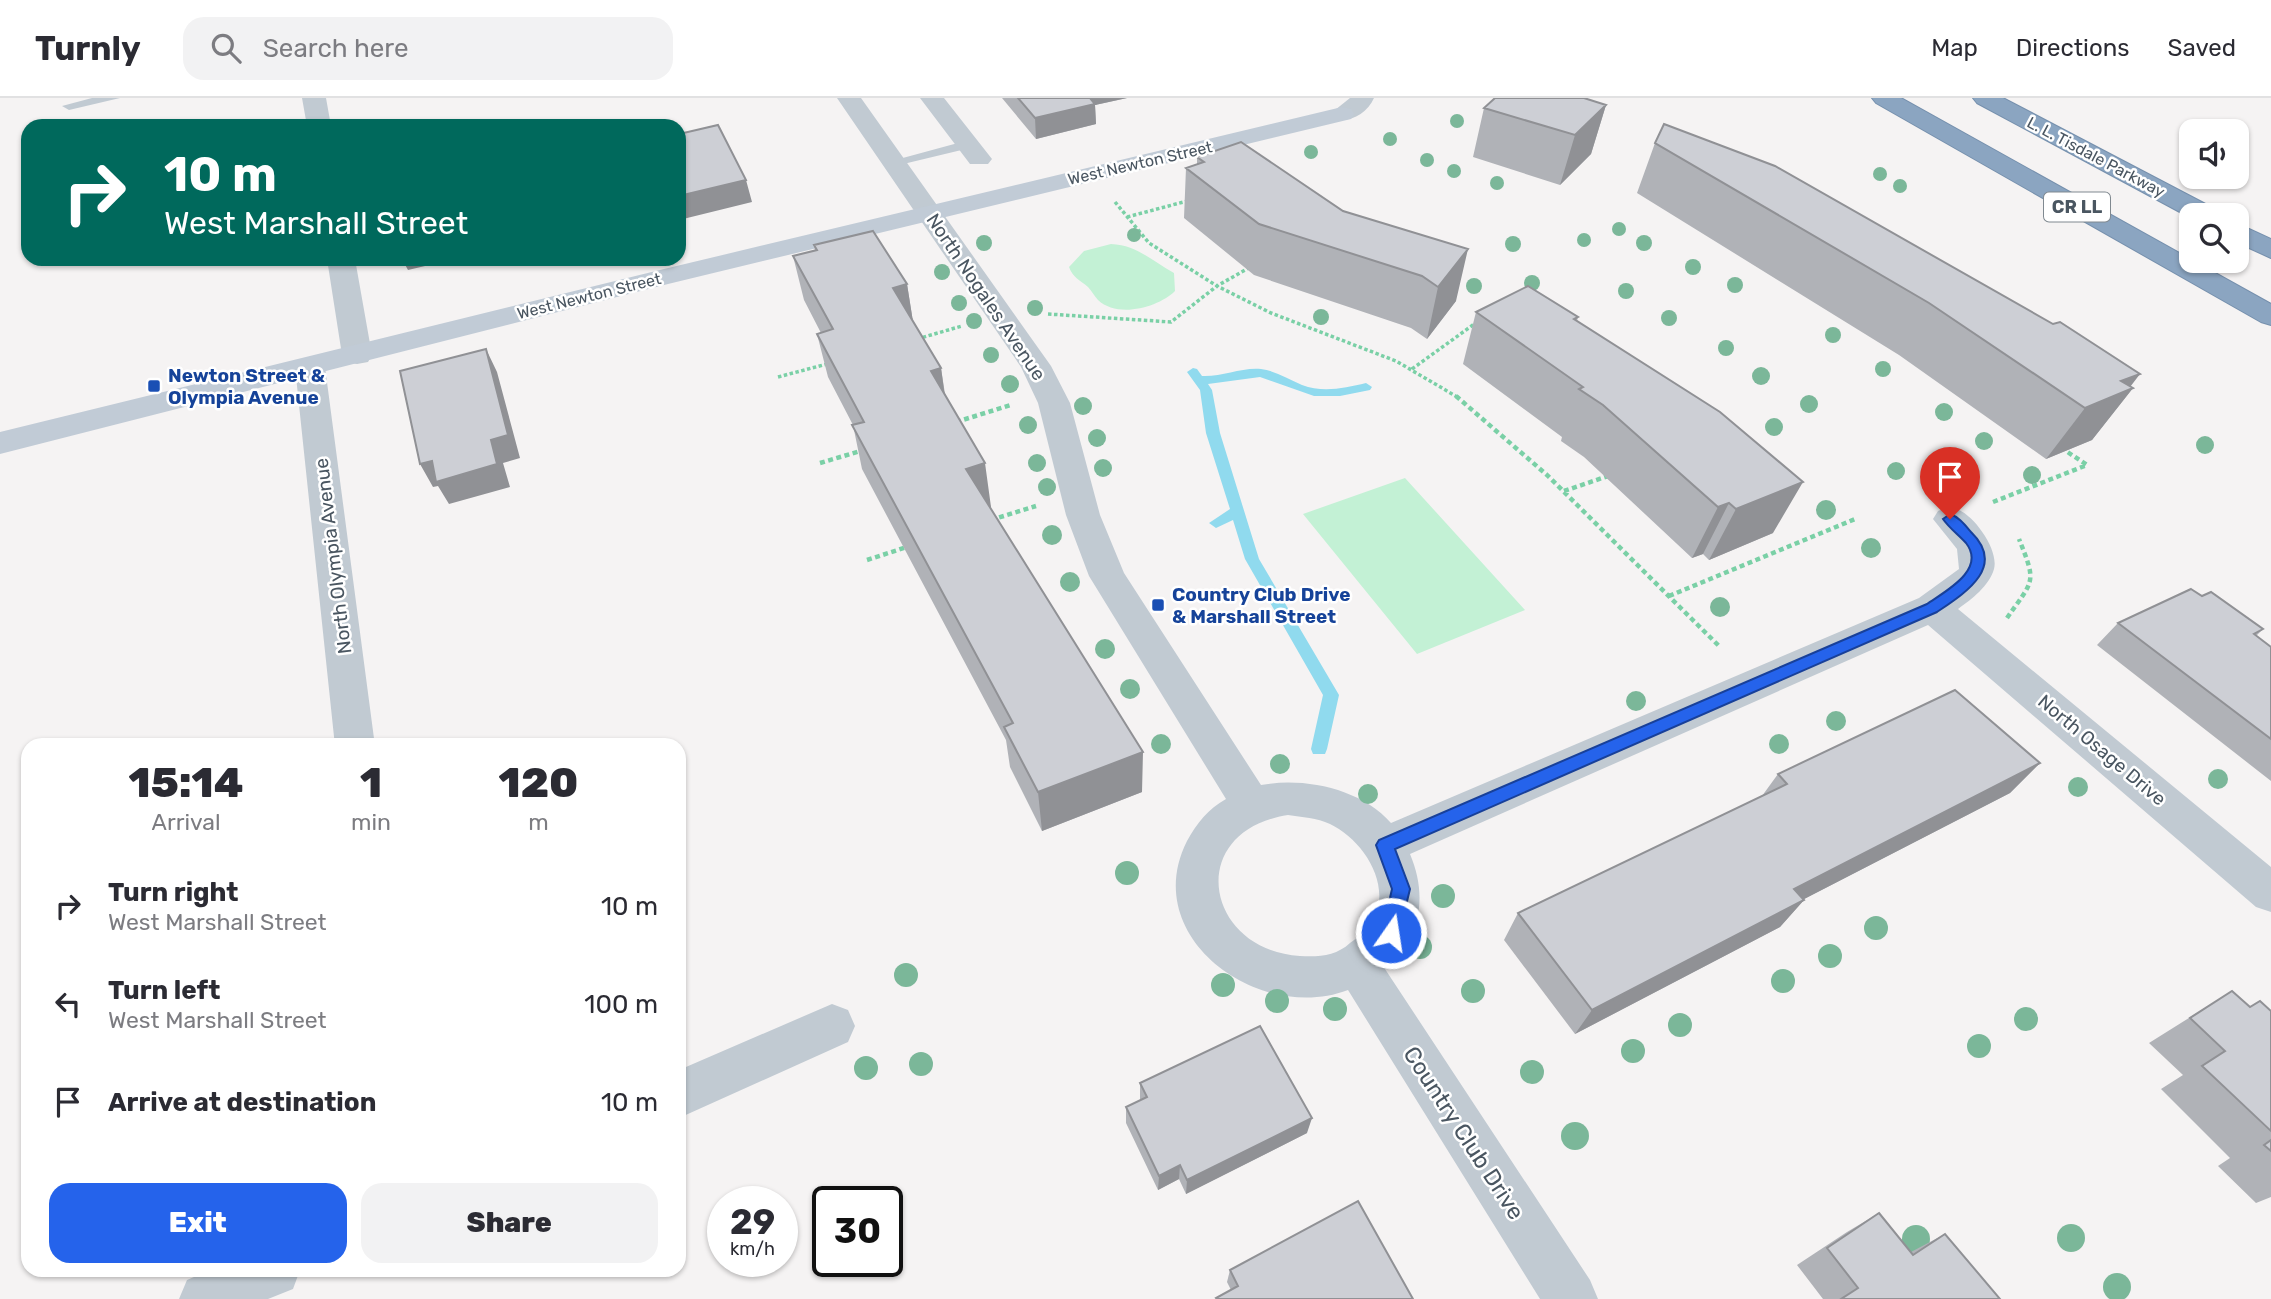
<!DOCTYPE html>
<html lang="en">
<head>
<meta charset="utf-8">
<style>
	body { margin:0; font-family:Rubik,sans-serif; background:#f2f2f3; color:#2b2b33; height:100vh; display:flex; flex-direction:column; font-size:26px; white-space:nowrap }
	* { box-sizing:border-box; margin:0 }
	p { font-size:23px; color:#7c7c81 }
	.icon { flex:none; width:38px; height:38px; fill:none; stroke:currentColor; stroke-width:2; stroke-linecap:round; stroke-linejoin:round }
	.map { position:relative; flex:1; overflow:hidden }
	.side { position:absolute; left:21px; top:640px; width:665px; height:539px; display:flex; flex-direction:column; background:#fff; border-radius:21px; box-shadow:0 2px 5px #0004 }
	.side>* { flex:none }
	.guide { position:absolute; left:21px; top:21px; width:665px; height:147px; border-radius:21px; box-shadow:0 2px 5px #0004; background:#00695c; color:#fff; overflow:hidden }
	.buttons { position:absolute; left:2179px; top:21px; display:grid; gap:14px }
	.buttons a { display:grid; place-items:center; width:70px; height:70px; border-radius:14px; background:#fff; box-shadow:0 2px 5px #0004; font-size:35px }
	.speed { position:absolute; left:707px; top:1088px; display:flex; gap:14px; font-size:35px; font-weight:700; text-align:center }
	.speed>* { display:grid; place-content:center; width:91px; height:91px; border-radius:50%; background:#fff; box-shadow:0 2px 5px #0004; line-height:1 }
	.speed small { font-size:18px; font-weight:400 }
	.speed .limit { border:4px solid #111; border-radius:10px; background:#fff; color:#111 }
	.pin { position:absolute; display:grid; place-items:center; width:60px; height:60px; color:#fff; margin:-72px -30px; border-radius:50% 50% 50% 0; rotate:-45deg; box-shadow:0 0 7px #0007 }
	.pin .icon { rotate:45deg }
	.me { position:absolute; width:77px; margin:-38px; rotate:13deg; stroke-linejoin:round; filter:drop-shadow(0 0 5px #0008) }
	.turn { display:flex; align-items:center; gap:24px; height:147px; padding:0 28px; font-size:32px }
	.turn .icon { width:91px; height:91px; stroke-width:2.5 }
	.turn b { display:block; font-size:49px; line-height:60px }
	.eta { display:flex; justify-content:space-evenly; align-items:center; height:119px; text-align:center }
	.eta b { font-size:42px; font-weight:800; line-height:49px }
	.cta { display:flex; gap:14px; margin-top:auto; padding:14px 28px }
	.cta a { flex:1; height:80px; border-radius:21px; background:#2563eb; color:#fff; font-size:28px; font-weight:800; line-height:80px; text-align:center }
	.cta a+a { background:#f2f2f3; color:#2b2b33 }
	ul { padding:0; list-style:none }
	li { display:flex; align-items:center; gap:21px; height:98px; padding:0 28px }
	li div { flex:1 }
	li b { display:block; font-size:26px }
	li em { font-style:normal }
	header { display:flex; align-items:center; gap:42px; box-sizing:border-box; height:98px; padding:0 35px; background:#fff; border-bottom:2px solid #e1e1e2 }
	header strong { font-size:33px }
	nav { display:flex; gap:38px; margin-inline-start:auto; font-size:24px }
	.search { width:490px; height:63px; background:#f2f2f3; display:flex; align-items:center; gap:18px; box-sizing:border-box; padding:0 24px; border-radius:21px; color:#7c7c81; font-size:26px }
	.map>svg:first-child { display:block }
</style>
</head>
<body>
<header>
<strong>Turnly</strong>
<div class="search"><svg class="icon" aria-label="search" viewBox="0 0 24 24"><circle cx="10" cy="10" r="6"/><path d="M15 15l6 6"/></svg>Search here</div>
<nav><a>Map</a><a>Directions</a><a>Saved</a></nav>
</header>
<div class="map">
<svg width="2271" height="1201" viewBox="0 0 2271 1201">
	<rect width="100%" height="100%" fill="#f5f3f3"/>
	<path fill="#c3f1d5" d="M 1111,146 C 1137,147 1152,163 1174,175 L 1175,193 C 1159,209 1118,221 1098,202 C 1094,198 1092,193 1088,189 C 1080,182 1073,180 1069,169 L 1084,153 Z
		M 1405,380 L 1525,512 L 1417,556 L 1303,416 Z"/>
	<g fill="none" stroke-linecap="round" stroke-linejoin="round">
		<path fill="#90daee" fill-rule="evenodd" d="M 1193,270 L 1197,271 L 1202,278 C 1222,279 1242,269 1261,271 C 1276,273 1288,281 1302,287 C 1323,295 1345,290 1366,285 L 1372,289 L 1370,292 L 1340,298 L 1314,298 L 1260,279 L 1208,286 L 1212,292 L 1220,335 L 1259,461 L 1339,597 L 1327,651 L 1325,656 L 1313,656 L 1311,651 L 1323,597 L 1245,461 L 1233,422 L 1216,430 L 1209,425 L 1230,411 L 1206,335 L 1200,292 L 1187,274 Z"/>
		<defs>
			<path id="highway" d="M 1872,0 L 1901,0 L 2271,206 L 2271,227 L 2261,224 L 1876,5 Z
				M 1973,0 L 2003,0 L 2215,111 L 2219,117 L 2191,120 L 1977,5 Z
				M 2236,125 L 2271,141 L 2271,160 L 2236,144 Z"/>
		</defs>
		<use href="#highway" stroke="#7690ad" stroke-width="2"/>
		<path stroke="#7ad0a6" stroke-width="3.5" stroke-dasharray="3.5 2.5" stroke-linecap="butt" d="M 1115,104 L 1149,145 L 1217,188 L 1271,215 L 1396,263 L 1459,300
			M 1127,119 L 1191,102
			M 1048,216 L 1171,224 L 1217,188 L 1252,168
			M 917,241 L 962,228
			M 1412,271 L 1477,224
			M 778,279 L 827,266"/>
		<path stroke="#7ad0a6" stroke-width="4.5" stroke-dasharray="5 3.5" stroke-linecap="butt" d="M 1456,298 L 1547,377 L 1720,549
			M 956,324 L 1011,307
			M 820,365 L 864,352
			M 1564,393 L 1608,378
			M 1993,404 L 2087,367 L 2066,353
			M 991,422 L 1036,408
			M 867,462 L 910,448
			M 1669,498 L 1855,421
			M 2007,520 C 2034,481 2037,486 2019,441"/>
		<path fill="#c1cad2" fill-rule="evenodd" d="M 92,0 L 120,0 L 69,12 L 62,8 Z
			M 969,42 L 974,43 L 974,49 L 895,68 L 888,64 Z"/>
		<path fill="#c1cad2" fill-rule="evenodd" d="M 302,0 L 326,0 L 331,28 L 307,28 Z
			M 837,0 L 861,0 L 1051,268 L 1070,305 L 1100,417 L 1124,475 L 1261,687 C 1305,679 1361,691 1391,725 L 1919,500 L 1959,471 L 1957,451 L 1933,421 L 1938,413 C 1946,410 1951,408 1959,412 C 1975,419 1999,452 1994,471 C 1989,488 1972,501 1958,511 L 2271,769 L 2271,814 L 2256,809 L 1928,527 L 1410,756 C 1428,799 1421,840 1385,871 L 1590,1182 L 1598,1201 L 1540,1201 L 1348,892 C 1260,926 1138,840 1187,743 C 1197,725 1208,711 1226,701 L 1089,478 L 1066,417 L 1038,305 L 1021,269 ZM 1288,717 C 1302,719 1317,720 1330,726 C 1362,741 1393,786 1373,823 C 1369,832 1358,839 1350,845 C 1336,858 1319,859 1300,858 C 1204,852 1184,733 1288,717 Z
			M 920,0 L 944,0 L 992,61 L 988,66 L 970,66 Z
			M 1350,0 L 1374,0 C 1367,16 1350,25 1333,21 L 1330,16 Z
			M 327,161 L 355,161 L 372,257 L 368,264 L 357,266 L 346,264 L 342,257 Z
			M 310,260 L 321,262 L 325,269 L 375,648 L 335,648 L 295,269 L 299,262 Z
			M 832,906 L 848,912 L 855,928 L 848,944 L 679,1020 L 679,972 Z
			M 210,1172 L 300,1172 L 293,1191 L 268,1201 L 179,1201 L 187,1182 Z"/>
		<path fill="#c1cbd6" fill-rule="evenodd" d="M 1342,9 L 1351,11 L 1354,16 L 1351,21 L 668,186 L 0,356 L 0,334 L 664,171 Z"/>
		<use href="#highway" fill="#8ba5c1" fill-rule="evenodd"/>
	</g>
	<g fill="#7bb799">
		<circle cx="1457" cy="23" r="7"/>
		<circle cx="1390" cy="41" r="7"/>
		<circle cx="1311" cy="54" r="7"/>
		<circle cx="1427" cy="62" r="7"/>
		<circle cx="1454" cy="73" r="7"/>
		<circle cx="1880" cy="76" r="7"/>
		<circle cx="1497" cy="85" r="7"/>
		<circle cx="1900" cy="88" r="7"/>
		<circle cx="1619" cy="131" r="7"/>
		<circle cx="1134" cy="137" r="7"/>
		<circle cx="1584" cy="142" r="7"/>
		<circle cx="984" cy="145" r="8"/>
		<circle cx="1644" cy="145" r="8"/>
		<circle cx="1513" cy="146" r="8"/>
		<circle cx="1693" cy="169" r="8"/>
		<circle cx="942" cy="174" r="8"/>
		<circle cx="1532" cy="185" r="8"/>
		<circle cx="1735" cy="187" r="8"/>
		<circle cx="1474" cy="188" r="8"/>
		<circle cx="1626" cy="193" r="8"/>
		<circle cx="959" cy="205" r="8"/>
		<circle cx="1035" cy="210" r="8"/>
		<circle cx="1321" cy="219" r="8"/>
		<circle cx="1669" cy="220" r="8"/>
		<circle cx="974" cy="223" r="8"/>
		<circle cx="1833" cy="237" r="8"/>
		<circle cx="1726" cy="250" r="8"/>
		<circle cx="991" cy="257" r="8"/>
		<circle cx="1883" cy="271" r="8"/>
		<circle cx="1761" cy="278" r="9"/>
		<circle cx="1010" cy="286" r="9"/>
		<circle cx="1809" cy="306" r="9"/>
		<circle cx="1083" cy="308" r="9"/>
		<circle cx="1944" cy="314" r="9"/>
		<circle cx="1028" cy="327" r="9"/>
		<circle cx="1774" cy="329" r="9"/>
		<circle cx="1097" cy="340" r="9"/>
		<circle cx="1984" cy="343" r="9"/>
		<circle cx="2205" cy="347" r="9"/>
		<circle cx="1037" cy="365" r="9"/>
		<circle cx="1103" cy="370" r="9"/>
		<circle cx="1896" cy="373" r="9"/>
		<circle cx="2032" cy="377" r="9"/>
		<circle cx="1047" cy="389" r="9"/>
		<circle cx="1826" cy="412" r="10"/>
		<circle cx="1052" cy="437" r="10"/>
		<circle cx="1871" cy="450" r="10"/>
		<circle cx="1070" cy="484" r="10"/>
		<circle cx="1720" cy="509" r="10"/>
		<circle cx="1105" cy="551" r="10"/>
		<circle cx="1130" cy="591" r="10"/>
		<circle cx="1636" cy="603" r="10"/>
		<circle cx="1836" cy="623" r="10"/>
		<circle cx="1161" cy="646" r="10"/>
		<circle cx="1779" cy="646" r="10"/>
		<circle cx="1280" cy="666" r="10"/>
		<circle cx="2218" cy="681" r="10"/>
		<circle cx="2078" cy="689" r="10"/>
		<circle cx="1368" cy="696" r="10"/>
		<circle cx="1127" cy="775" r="12"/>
		<circle cx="1443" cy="798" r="12"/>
		<circle cx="1876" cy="830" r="12"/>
		<circle cx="1420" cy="849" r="12"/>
		<circle cx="1830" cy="858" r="12"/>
		<circle cx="906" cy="877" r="12"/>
		<circle cx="1783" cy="883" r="12"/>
		<circle cx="1223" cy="887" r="12"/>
		<circle cx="1473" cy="893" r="12"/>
		<circle cx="1277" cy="903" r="12"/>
		<circle cx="1335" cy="911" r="12"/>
		<circle cx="2026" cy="921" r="12"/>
		<circle cx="1680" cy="927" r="12"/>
		<circle cx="1979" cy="948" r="12"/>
		<circle cx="1633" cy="953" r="12"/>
		<circle cx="921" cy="966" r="12"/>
		<circle cx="866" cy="970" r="12"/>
		<circle cx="1532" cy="974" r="12"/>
		<circle cx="1575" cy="1038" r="14"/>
		<circle cx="2071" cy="1140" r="14"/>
		<circle cx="1916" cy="1141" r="14"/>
		<circle cx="2117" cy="1189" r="14"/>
	</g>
	<path fill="#b0b2b7" d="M 1002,0 L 1127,0 L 1095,7 L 1096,26 L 1036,41 Z
		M 1606,7 L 1591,56 L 1560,87 L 1473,59 L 1484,10 Z
		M 1241,44 L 1456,203 L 1427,241 L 1411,230 L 1254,177 L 1184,120 L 1186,70 L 1197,66 L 1197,59 Z
		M 1655,45 L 2130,289 L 2133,290 L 2092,342 L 2046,361 L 1899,257 L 1637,95 Z
		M 814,147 L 907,186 L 913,224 L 941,270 L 945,296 L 991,409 L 990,409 L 1142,694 L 1042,733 L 1010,669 L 1006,642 L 862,371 L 853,327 L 828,279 L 817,236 L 821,235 L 804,202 L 793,158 L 815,153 Z
		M 1476,214 L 1578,219 L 1577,223 L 1773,435 L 1709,462 L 1703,456 L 1692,460 L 1584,359 L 1561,343 L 1562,339 L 1463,266 Z
		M 2202,498 L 2263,531 L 2256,538 L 2271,549 L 2271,683 L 2097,547 L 2118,525 Z
		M 2040,665 L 2010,695 L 1804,801 L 1804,802 L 1780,829 L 1575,936 L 1504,842 L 1518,815 L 1762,698 L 1778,676 Z
		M 2232,893 L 2250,909 L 2271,913 L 2271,1099 L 2256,1105 L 2218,1068 L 2230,1060 L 2161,991 L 2183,977 L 2149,945 Z
		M 1140,985 L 1307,1035 L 1186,1096 L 1179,1081 L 1158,1092 L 1126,1025 L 1126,1009 L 1140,1002 Z
		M 1879,1115 L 1911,1154 L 1945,1136 L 2000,1201 L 1823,1201 L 1797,1167 L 1847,1134 Z
		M 1230,1172 L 1413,1201 L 1216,1201 L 1231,1192 L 1227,1184 Z"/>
	<path fill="#909195" d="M 1086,0 L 1127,0 L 1095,7 L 1096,26 L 1036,41 L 1035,20 Z
		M 1606,7 L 1591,56 L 1560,87 L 1575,37 Z
		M 746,82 L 752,104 L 679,122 L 679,98 Z
		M 1468,151 L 1456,203 L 1427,241 L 1438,189 Z
		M 402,161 L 455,161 L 408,172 Z
		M 907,186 L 914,230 L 893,190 Z
		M 486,251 L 497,274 L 520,360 L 503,365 L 510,389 L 449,406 L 438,388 L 433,389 L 420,366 Z
		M 941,270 L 947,314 L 931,273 Z
		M 2140,276 L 2127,293 L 2133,290 L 2092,342 L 2046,361 L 2085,310 L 2121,283 Z
		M 985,365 L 991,409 L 972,415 L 966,371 Z
		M 1803,384 L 1773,435 L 1709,462 L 1736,411 Z
		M 1729,405 L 1703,456 L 1692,460 L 1718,409 Z
		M 1143,654 L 1142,694 L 1042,733 L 1038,694 Z
		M 2040,665 L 2010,695 L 1771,818 L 1794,791 Z
		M 1804,802 L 1780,829 L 1575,936 L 1592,912 Z
		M 1312,1020 L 1307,1035 L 1186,1096 L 1187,1082 Z
		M 1180,1067 L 1179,1081 L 1158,1092 L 1159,1078 Z"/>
	<path fill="#cdcfd5" stroke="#909195" stroke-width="2" d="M 1018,0 L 1090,0 L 1095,6 L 1035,20 Z
		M 1495,0 L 1584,0 L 1606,7 L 1575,37 L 1484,10 Z
		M 1664,26 L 1775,68 L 2053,226 L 2060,224 L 2140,276 L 2121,283 L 2133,290 L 2085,310 L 1929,205 L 1655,45 Z
		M 718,27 L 746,82 L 679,98 L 679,36 Z
		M 1241,44 L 1343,113 L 1468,151 L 1438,189 L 1422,178 L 1259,126 L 1186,70 L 1204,64 L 1197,59 Z
		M 873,133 L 907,186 L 893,190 L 941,270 L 931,273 L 985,365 L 966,371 L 1143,654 L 1038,694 L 1004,629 L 1013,625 L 852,327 L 864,324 L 817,236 L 833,231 L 793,158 L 817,152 L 814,147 Z
		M 1528,188 L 1578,219 L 1574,221 L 1720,314 L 1803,384 L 1736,411 L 1729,405 L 1718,409 L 1603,307 L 1579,291 L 1583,289 L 1476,214 Z
		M 486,251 L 508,337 L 491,342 L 497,366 L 436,384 L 432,363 L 420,366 L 400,273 Z
		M 2191,491 L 2202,498 L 2211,494 L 2263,531 L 2254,536 L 2271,549 L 2271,641 L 2118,525 Z
		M 1955,592 L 2040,665 L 1794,791 L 1804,802 L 1592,912 L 1518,815 L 1787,686 L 1778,676 Z
		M 2232,893 L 2250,909 L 2260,903 L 2271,913 L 2271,1033 L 2202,968 L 2225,953 L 2190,920 Z
		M 1260,928 L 1312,1020 L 1187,1082 L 1180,1067 L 1159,1078 L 1126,1009 L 1147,999 L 1140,985 Z
		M 2271,1042 L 2271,1053 L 2264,1047 Z
		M 1358,1103 L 1413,1201 L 1217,1201 L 1216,1200 L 1238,1188 L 1230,1172 Z
		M 1879,1115 L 1913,1157 L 1945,1136 L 2000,1201 L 1841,1201 L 1858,1190 L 1827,1150 Z"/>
	<path fill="#2563eb" stroke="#184099" stroke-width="2" d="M 1950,416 C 1959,419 1965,427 1971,434 C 2007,469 1965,495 1937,514 L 1395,751 L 1410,791 L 1398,840 L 1385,840 L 1382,835 L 1392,791 L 1376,747 L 1379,742 L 1927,506 C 1944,494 1987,472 1966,445 C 1959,437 1949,430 1943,421 Z"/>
	<g fill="#1a4fb4" stroke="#fff" stroke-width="2.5">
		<rect x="147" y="281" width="14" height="14" rx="3.5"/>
		<rect x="1151" y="500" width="14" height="14" rx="3.5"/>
	</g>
	<g text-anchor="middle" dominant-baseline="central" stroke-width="5" stroke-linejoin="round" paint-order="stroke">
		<g font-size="16" fill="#4a5661" stroke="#fff">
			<text transform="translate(2096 59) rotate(28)">L. L. Tisdale Parkway</text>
			<text transform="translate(1140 65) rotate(-13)">West Newton Street</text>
			<text transform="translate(589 198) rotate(-14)">West Newton Street</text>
		</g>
		<rect fill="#fff" stroke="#808990" stroke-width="2" x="2044" y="94.5" width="66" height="29" rx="5"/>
		<g font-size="18" font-weight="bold" fill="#4a5661">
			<text x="2077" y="109">CR LL</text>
		</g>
		<g font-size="19" fill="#4a5661" stroke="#fff">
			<text transform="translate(986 199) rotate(56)">North Nogales Avenue</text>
			<text transform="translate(333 458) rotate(-97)">North Olympia Avenue</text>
			<text transform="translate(2102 652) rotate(40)">North Osage Drive</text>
		</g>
		<g font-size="19" font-weight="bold" fill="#164399" stroke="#fff" text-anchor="start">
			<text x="168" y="277">Newton Street &amp;<tspan x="168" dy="22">Olympia Avenue</tspan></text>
			<text x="1172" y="496">Country Club Drive<tspan x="1172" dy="22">&amp; Marshall Street</tspan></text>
		</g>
		<g font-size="23" fill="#4a5661" stroke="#fff">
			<text transform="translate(1464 1035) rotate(57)">Country Club Drive</text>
		</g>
	</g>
</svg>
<div class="buttons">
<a><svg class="icon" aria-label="sound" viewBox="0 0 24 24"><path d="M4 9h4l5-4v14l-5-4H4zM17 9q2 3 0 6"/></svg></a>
<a><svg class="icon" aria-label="search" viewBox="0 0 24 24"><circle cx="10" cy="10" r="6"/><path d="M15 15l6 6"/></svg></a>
</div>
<div class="speed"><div>29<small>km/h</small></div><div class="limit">30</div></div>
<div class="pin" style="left:1950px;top:421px;background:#d93025"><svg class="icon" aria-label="arrive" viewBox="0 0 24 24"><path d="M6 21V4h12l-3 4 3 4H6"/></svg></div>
<svg class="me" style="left:1391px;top:835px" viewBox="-20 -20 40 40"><circle r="17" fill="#2563eb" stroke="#fff" stroke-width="3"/><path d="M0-11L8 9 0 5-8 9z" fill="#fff"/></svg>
<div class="guide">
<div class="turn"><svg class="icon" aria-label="right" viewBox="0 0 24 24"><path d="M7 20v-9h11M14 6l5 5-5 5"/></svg><div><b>10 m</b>West Marshall Street</div></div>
</div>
<section class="side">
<div class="eta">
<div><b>15:14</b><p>Arrival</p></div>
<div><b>1</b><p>min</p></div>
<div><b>120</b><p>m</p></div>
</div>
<ul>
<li><svg class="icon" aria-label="right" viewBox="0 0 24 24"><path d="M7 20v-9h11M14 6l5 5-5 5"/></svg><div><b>Turn right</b><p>West Marshall Street</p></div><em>10 m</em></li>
<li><svg class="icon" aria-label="left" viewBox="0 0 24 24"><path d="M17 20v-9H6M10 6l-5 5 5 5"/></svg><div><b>Turn left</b><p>West Marshall Street</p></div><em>100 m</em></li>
<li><svg class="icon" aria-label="arrive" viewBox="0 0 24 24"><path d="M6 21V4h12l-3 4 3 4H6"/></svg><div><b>Arrive at destination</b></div><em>10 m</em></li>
</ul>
<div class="cta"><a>Exit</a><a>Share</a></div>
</section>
</div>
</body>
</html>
